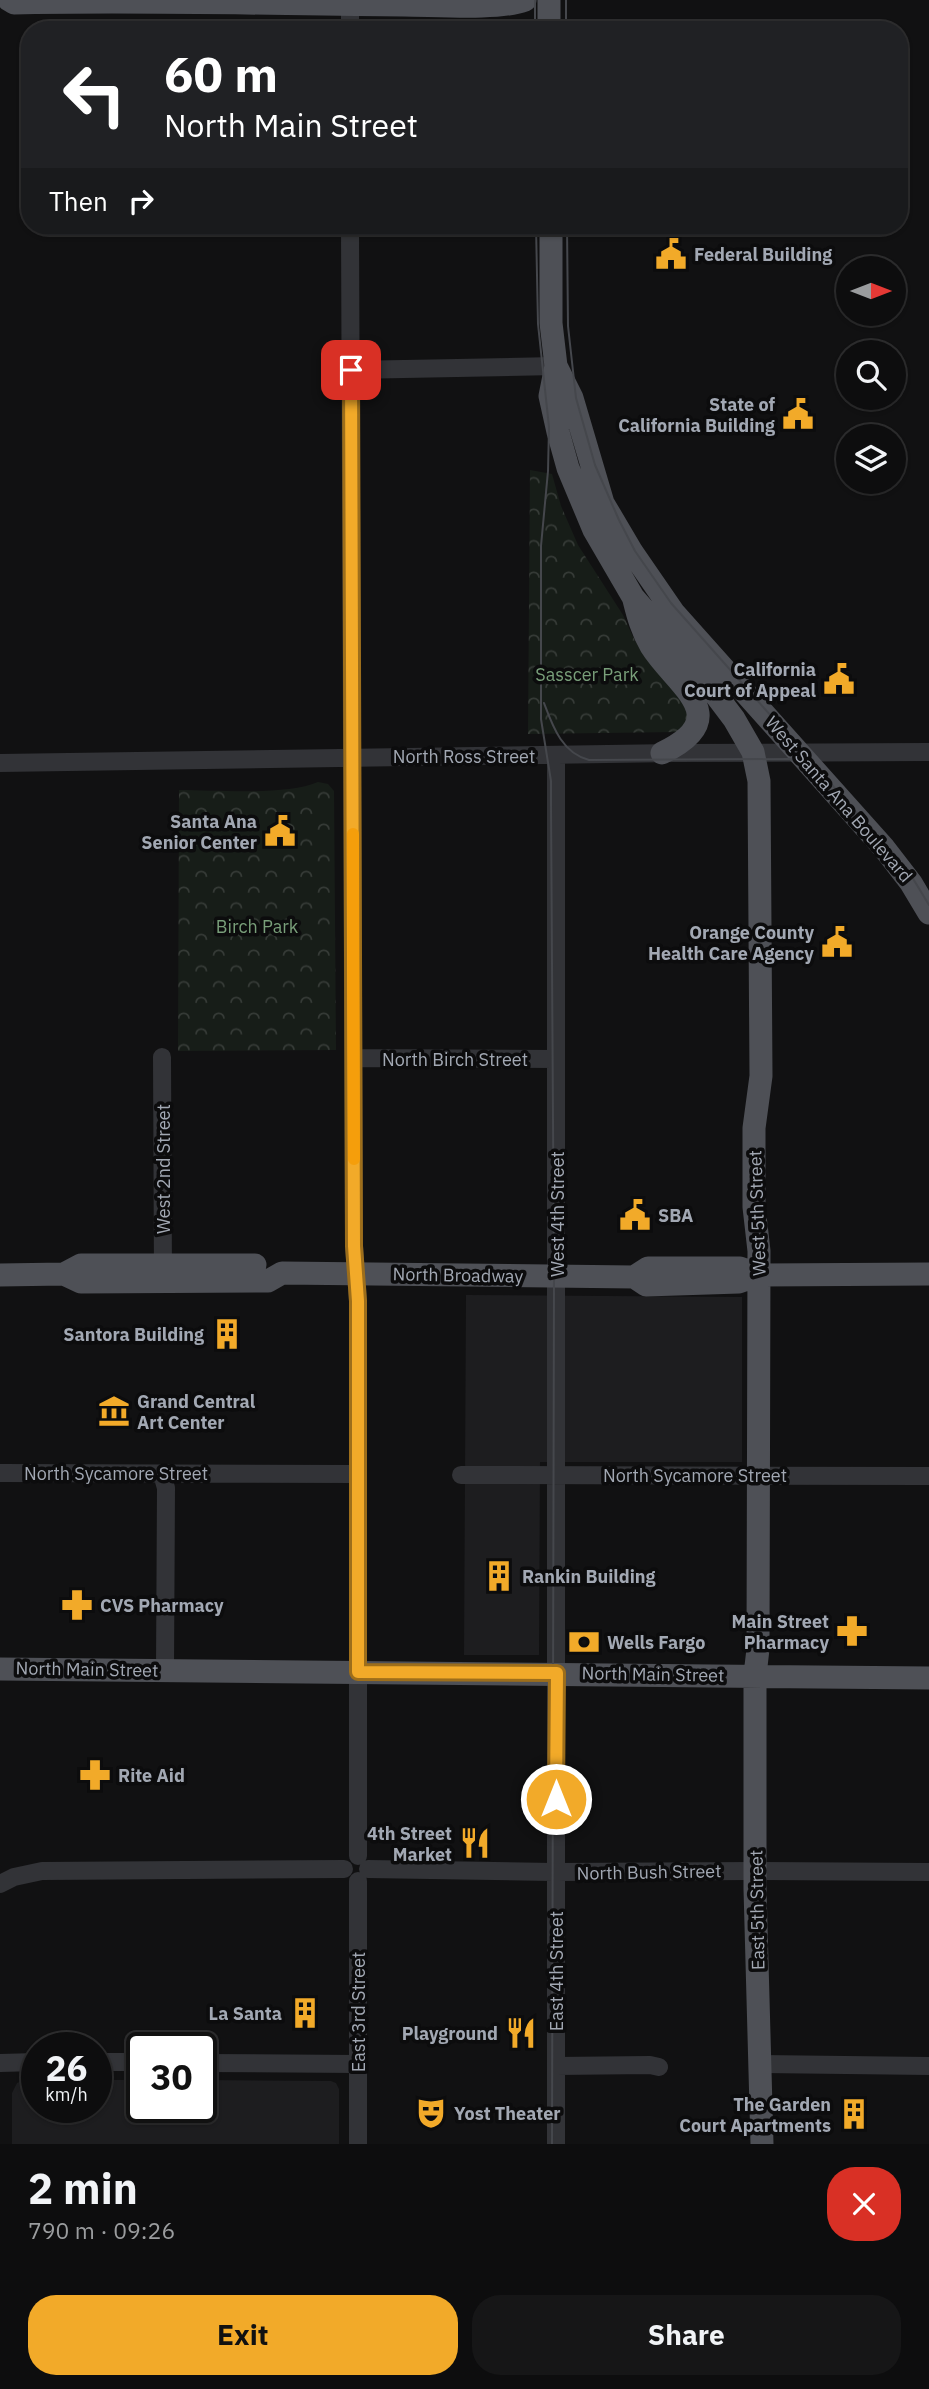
<!DOCTYPE html>
<html lang="en">
<head>
<meta charset="utf-8">
<style>
	body { margin:0; font-family:"IBM Plex Sans",sans-serif; background:#161617; color:#f1f3f6; height:100vh; display:flex; flex-direction:column; font-size:26px; white-space:nowrap }
	* { box-sizing:border-box; margin:0 }
	p { font-size:23px; color:#9a9c9e }
	.icon { flex:none; width:38px; height:38px; fill:none; stroke:currentColor; stroke-width:2; stroke-linecap:round; stroke-linejoin:round }
	.map { position:relative; height:2144px; overflow:hidden }
	.drawer { display:flex; flex-direction:column; background:#0d0d0e; flex:1 }
	.drawer>* { flex:none }
	.hud { position:absolute; left:21px; top:21px; width:887px; height:214px; border-radius:28px; box-shadow:0 2px 5px #0004,0 0 0 2px #2d2d2e; background:#202124; color:#fff; overflow:hidden }
	.needle { width:46px; rotate:90deg }
	.controls { position:absolute; left:836px; top:256px; display:grid; gap:14px }
	.controls a { display:grid; place-items:center; width:70px; height:70px; border-radius:50%; background:#0d0d0e; box-shadow:0 2px 5px #0004,0 0 0 2px #2d2d2e; font-size:35px }
	.speed { position:absolute; left:21px; top:2032px; display:flex; gap:14px; font-size:35px; font-weight:700; text-align:center }
	.speed>* { display:grid; place-content:center; width:91px; height:91px; border-radius:50%; background:#0d0d0e; box-shadow:0 2px 5px #0004,0 0 0 2px #2d2d2e; line-height:1 }
	.speed small { font-size:18px; font-weight:400 }
	.speed .limit { border:4px solid #111; border-radius:10px; background:#fff; color:#111 }
	.pin { position:absolute; display:grid; place-items:center; width:60px; height:60px; color:#fff; margin:-30px; border-radius:14px; box-shadow:0 4px 10px #0006 }
	.me { position:absolute; width:77px; margin:-38px; rotate:0deg; stroke-linejoin:round; filter:drop-shadow(0 0 5px #0008) }
	.turn { display:flex; align-items:center; gap:24px; height:147px; padding:0 28px; font-size:32px }
	.turn .icon { width:91px; height:91px; stroke-width:2.5 }
	.turn b { display:block; font-size:49px; line-height:60px }
	.then { display:flex; align-items:center; height:66px; padding:0 28px; background:#0003; gap:14px; font-size:26px }
	.round { display:grid; place-items:center; flex:none; width:74px; height:74px; border-radius:28px; background:#161617 }
	.headline { display:flex; align-items:center; justify-content:space-between; height:119px; padding:0 28px }
	h1 { font-size:42px; font-weight:700; line-height:52px }
	.button { display:flex; gap:14px; margin-top:auto; padding:14px 28px }
	.button a { flex:1; height:80px; border-radius:28px; background:#f2aa29; color:#111; font-size:28px; font-weight:700; line-height:80px; text-align:center }
	.button a+a { background:#161617; color:#f1f3f6 }
	.map>svg:first-child { display:block }
</style>
</head>
<body>
<div class="map">
<svg width="929" height="2144" viewBox="0 0 929 2144">
	<defs>
		<pattern id="forest-crowns" width="20" height="18" patternUnits="userSpaceOnUse" patternTransform="scale(1.75)"><rect width="20" height="18" fill="#171d18"/><path d="M2 6a3 3 0 1 1 6 0M12 15a3 3 0 1 1 6 0" fill="none" stroke="#363b37"/></pattern>
	</defs>
	<rect width="100%" height="100%" fill="#111112"/>
	<path fill="#1d1d1f" d="M 466,1295 L 742,1297 L 742,1462 L 540,1462 L 539,1655 L 464,1655 Z
		M 25,2080 L 37,2080 L 37,2107 L 96,2107 L 96,2080 L 142,2080 L 142,2107 L 201,2107 L 201,2080 L 331,2081 L 336,2083 L 339,2089 L 339,2144 L 12,2144 L 12,2093 L 17,2083 Z"/>
	<path fill="url(#forest-crowns)" d="M 530,470 L 552,474 L 561,506 L 578,545 L 623,615 L 635,641 L 689,707 L 688,721 L 677,732 L 528,734 Z
		M 318,782 L 328,784 L 334,791 L 336,1050 L 178,1051 L 179,790 C 215,790 286,796 318,782 Z"/>
	<g fill="none" stroke-linecap="round" stroke-linejoin="round">
		<path stroke="#323337" stroke-width="18" d="M 350,30 L 350,5
			M 350,226 L 354,1246 L 358,1301 L 358,1856
			M 351,370 L 556,366
			M 556,755 L 556,2144
			M 0,763 L 674,753 L 929,752
			M 162,1057 L 163,1278
			M 354,1058 L 556,1059
			M 0,1473 L 358,1474
			M 162,1474 L 166,1488 L 165,1670
			M 461,1475 L 929,1476
			M 368,1869 L 553,1872 L 755,1871 L 929,1872
			M 358,1881 L 358,2144
			M 0,1884 L 14,1877 L 42,1871 L 344,1869
			M 96,2062 L 142,2062
			M 0,2063 L 37,2062
			M 201,2063 L 358,2064
			M 760,2064 L 929,2066
			M 556,2066 L 650,2065 L 659,2067"/>
		<path stroke="#4e5056" stroke-width="23" d="M 9,0 L 14,3 C 144,0 274,4 404,5 C 434,5 500,10 525,0
			M 549,0 L 549,30
			M 551,226 L 551,323 L 556,366 L 572,398 L 603,503 L 632,552 L 674,613 L 884,848 L 911,883 L 929,913
			M 556,366 L 550,396 L 558,432 L 568,468 L 594,530 L 633,597 L 700,674 L 734,719 L 753,752 L 759,781 L 761,1076 L 754,1128 L 754,1207 L 759,1251 L 758,1649 L 755,1675 L 755,1889 L 762,2144
			M 634,600 C 638,616 642,631 651,646 C 676,686 737,717 662,753
			M 64,1274 L 81,1265 L 255,1265
			M 0,1275 L 64,1274 L 81,1282 L 268,1281 L 282,1273 L 634,1277 L 646,1285 L 739,1282 L 759,1275
			M 634,1277 L 648,1268 L 740,1268 L 759,1275 L 929,1274
			M 0,1669 L 929,1678"/>
		<path stroke="#45474c" stroke-width="2" d="M 535,0 L 535,30
			M 566,0 L 566,30
			M 536,226 L 538,324 L 549,427 L 548,471 L 541,546 L 541,719 L 551,781 L 551,805 L 554,1276 L 552,2144
			M 567,226 L 568,326 L 576,398 L 595,465 L 619,520 L 635,551 L 671,603 L 909,872 L 929,905
			M 544,703 C 553,727 562,753 589,760 L 788,759 L 798,760 L 815,768"/>
	</g>
	<g fill="none" stroke-linecap="round" stroke-linejoin="round">
		<defs>
			<path id="route" d="M 351,370 L 354,1246 L 358,1301 L 358,1672 L 557,1673 L 556,1799"/>
		</defs>
		<use href="#route" stroke="#9d6e1b" stroke-width="18"/>
		<use href="#route" stroke="#f2aa29" stroke-width="12"/>
		<path stroke="#f59e0b" stroke-width="12" d="M 353,834 L 354,1159"/>
	</g>
	<defs>
		<symbol id="civic-bare" viewBox="-9 -9 18 18"><path d="M-.6-6.5H3V-4.5H.6V-3L4-1V1h2V6H-6V1h2V-1L-.6-3ZM-1.2 2.5V6h2.4V2.5Z" fill="#f2aa29" stroke="#0c0c0d" stroke-width="2.5" paint-order="stroke"/></symbol>
		<symbol id="building-bare" viewBox="-9 -9 18 18"><path d="M-4-6H4V6H1V3H-1V6H-4ZM-2.5-4.3h1.7v1.8h-1.7ZM.8-4.3h1.7v1.8H.8ZM-2.5-1h1.7V.8h-1.7ZM.8-1h1.7V.8H.8Z" fill="#f2aa29" stroke="#0c0c0d" stroke-width="2.5" paint-order="stroke"/></symbol>
		<symbol id="museum-bare" viewBox="-9 -9 18 18"><path d="M0-6L6-3V-2H-6V-3ZM-5-1h2V3h-2ZM-1-1h2V3h-2ZM3-1h2V3H3ZM-6 4H6V6H-6Z" fill="#f2aa29" stroke="#0c0c0d" stroke-width="2.5" paint-order="stroke"/></symbol>
		<symbol id="pharmacy-bare" viewBox="-9 -9 18 18"><path d="M-2-6h4v4h4v4h-4v4h-4v-4h-4v-4h4Z" fill="#f2aa29" stroke="#0c0c0d" stroke-width="2.5" paint-order="stroke"/></symbol>
		<symbol id="bank-bare" viewBox="-9 -9 18 18"><path d="M-6-4H6V4H-6ZM0-2.3a2.3 2.3 0 1 0 0 4.6a2.3 2.3 0 1 0 0-4.6Z" fill="#f2aa29" stroke="#0c0c0d" stroke-width="2.5" paint-order="stroke"/></symbol>
		<symbol id="restaurant-bare" viewBox="-9 -9 18 18"><path d="M-5-6h1v4h1v-4h1v4h1v-4h1v5L-1.5 .5V6h-2V.5L-5-1ZM5-6V6H3V1.5H1.5Q1.5-4 5-6Z" fill="#f2aa29" stroke="#0c0c0d" stroke-width="2.5" paint-order="stroke"/></symbol>
		<symbol id="theatre-bare" viewBox="-9 -9 18 18"><path d="M-5-5.5Q0-4 5-5.5V0Q5 5 0 6Q-5 5-5 0ZM-3.3-2.5H-1v1.5H-3.3ZM1-2.5H3.3v1.5H1ZM-2.8 1Q0 5.5 2.8 1Z" fill="#f2aa29" stroke="#0c0c0d" stroke-width="2.5" paint-order="stroke"/></symbol>
	</defs>
	<g fill-rule="evenodd">
		<use href="#civic-bare" x="649" y="232" width="44" height="44"/>
		<use href="#civic-bare" x="776" y="392" width="44" height="44"/>
		<use href="#civic-bare" x="817" y="657" width="44" height="44"/>
		<use href="#civic-bare" x="258" y="809" width="44" height="44"/>
		<use href="#civic-bare" x="815" y="920" width="44" height="44"/>
		<use href="#civic-bare" x="613" y="1193" width="44" height="44"/>
		<use href="#building-bare" x="205" y="1312" width="44" height="44"/>
		<use href="#museum-bare" x="92" y="1389" width="44" height="44"/>
		<use href="#building-bare" x="477" y="1554" width="44" height="44"/>
		<use href="#pharmacy-bare" x="55" y="1583" width="44" height="44"/>
		<use href="#pharmacy-bare" x="830" y="1609" width="44" height="44"/>
		<use href="#bank-bare" x="562" y="1620" width="44" height="44"/>
		<use href="#pharmacy-bare" x="73" y="1753" width="44" height="44"/>
		<use href="#restaurant-bare" x="453" y="1821" width="44" height="44"/>
		<use href="#building-bare" x="283" y="1991" width="44" height="44"/>
		<use href="#restaurant-bare" x="499" y="2011" width="44" height="44"/>
		<use href="#theatre-bare" x="409" y="2091" width="44" height="44"/>
		<use href="#building-bare" x="832" y="2092" width="44" height="44"/>
	</g>
	<g text-anchor="middle" dominant-baseline="central" stroke-width="7" stroke-linejoin="round" paint-order="stroke">
		<g font-size="18" font-weight="bold" fill="#a2a8b3" stroke="#0c0c0d" text-anchor="end">
			<text x="694" y="254" text-anchor="start">Federal Building</text>
			<text x="775" y="404">State of<tspan x="775" dy="21">California Building</tspan></text>
			<text x="816" y="669">California<tspan x="816" dy="21">Court of Appeal</tspan></text>
			<text x="257" y="821">Santa Ana<tspan x="257" dy="21">Senior Center</tspan></text>
			<text x="814" y="932">Orange County<tspan x="814" dy="21">Health Care Agency</tspan></text>
			<text x="658" y="1215" text-anchor="start">SBA</text>
			<text x="204" y="1334">Santora Building</text>
			<text x="137" y="1401" text-anchor="start">Grand Central<tspan x="137" dy="21">Art Center</tspan></text>
			<text x="522" y="1576" text-anchor="start">Rankin Building</text>
			<text x="100" y="1605" text-anchor="start">CVS Pharmacy</text>
			<text x="829" y="1621">Main Street<tspan x="829" dy="21">Pharmacy</tspan></text>
			<text x="607" y="1642" text-anchor="start">Wells Fargo</text>
			<text x="118" y="1775" text-anchor="start">Rite Aid</text>
			<text x="452" y="1833">4th Street<tspan x="452" dy="21">Market</tspan></text>
			<text x="282" y="2013">La Santa</text>
			<text x="498" y="2033">Playground</text>
			<text x="831" y="2104">The Garden<tspan x="831" dy="21">Court Apartments</tspan></text>
			<text x="454" y="2113" text-anchor="start">Yost Theater</text>
		</g>
		<g font-size="18" fill="#799f7a" stroke="#0c0c0d">
			<text x="587" y="674">Sasscer Park</text>
			<text x="257" y="926">Birch Park</text>
		</g>
		<g font-size="18" fill="#a2a8b3" stroke="#0c0c0d">
			<text x="464" y="756">North Ross Street</text>
			<text transform="translate(839 799) rotate(49)">West Santa Ana Boulevard</text>
			<text x="455" y="1059">North Birch Street</text>
			<text transform="translate(163 1169) rotate(-90)">West 2nd Street</text>
			<text transform="translate(757 1213) rotate(-92)">West 5th Street</text>
			<text transform="translate(557 1214) rotate(-90)">West 4th Street</text>
			<text transform="translate(458 1275) rotate(1)">North Broadway</text>
			<text x="116" y="1473">North Sycamore Street</text>
			<text x="695" y="1475">North Sycamore Street</text>
			<text transform="translate(87 1669) rotate(1)">North Main Street</text>
			<text transform="translate(653 1674) rotate(1)">North Main Street</text>
			<text transform="translate(649 1872) rotate(-1)">North Bush Street</text>
			<text transform="translate(757 1910) rotate(-91)">East 5th Street</text>
			<text transform="translate(556 1971) rotate(-90)">East 4th Street</text>
			<text transform="translate(358 2012) rotate(-90)">East 3rd Street</text>
		</g>
	</g>
</svg>
<div class="controls">
<a><svg class="needle" viewBox="-14 -14 28 28"><path d="M0-13l5 13h-10z" fill="#e53935"/><path d="M0 13l5-13h-10z" fill="#9a9c9e"/></svg></a>
<a><svg class="icon" aria-label="search" viewBox="0 0 24 24"><circle cx="10" cy="10" r="6"/><path d="M15 15l6 6"/></svg></a>
<a><svg class="icon" aria-label="layers" viewBox="0 0 24 24"><path d="M12 4l9 5-9 5-9-5zM3 14l9 5 9-5"/></svg></a>
</div>
<div class="speed"><div>26<small>km/h</small></div><div class="limit">30</div></div>
<div class="pin" style="left:351px;top:370px;background:#d93025"><svg class="icon" aria-label="arrive" viewBox="0 0 24 24"><path d="M6 21V4h12l-3 4 3 4H6"/></svg></div>
<svg class="me" style="left:556px;top:1799px" viewBox="-20 -20 40 40"><circle r="17" fill="#f2aa29" stroke="#fff" stroke-width="3"/><path d="M0-11L8 9 0 5-8 9z" fill="#fff"/></svg>
<div class="hud">
<div class="turn"><svg class="icon" aria-label="left" viewBox="0 0 24 24"><path d="M17 20v-9H6M10 6l-5 5 5 5"/></svg><div><b>60 m</b>North Main Street</div></div>
<div class="then">Then<svg class="icon" aria-label="right" viewBox="0 0 24 24"><path d="M7 20v-9h11M14 6l5 5-5 5"/></svg></div>
</div>
</div>
<section class="drawer">
<div class="headline"><div><h1>2 min</h1><p>790 m · 09:26</p></div><a class="round" style="background:#d93025;color:#fff"><svg class="icon" aria-label="close" viewBox="0 0 24 24"><path d="M6 6l12 12M18 6L6 18"/></svg></a></div>
<div class="button"><a>Exit</a><a>Share</a></div>
</section>
</body>
</html>
